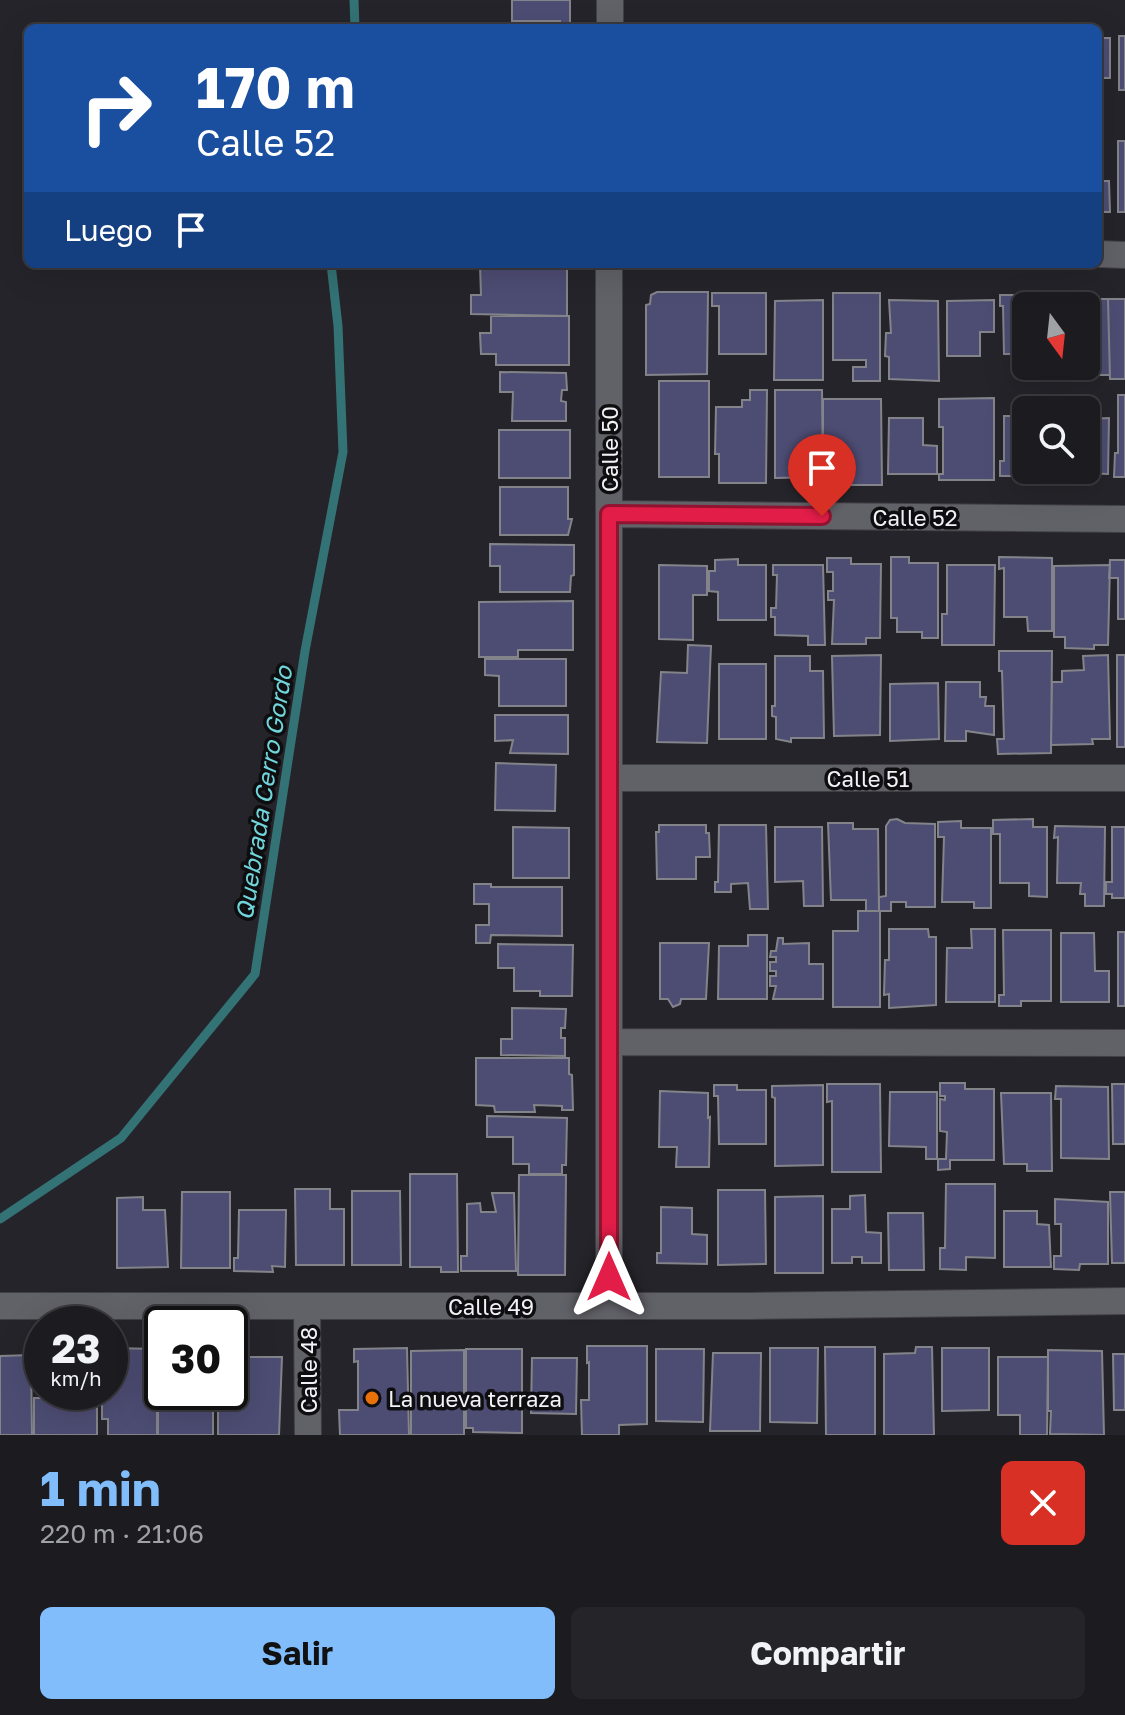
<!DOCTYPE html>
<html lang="es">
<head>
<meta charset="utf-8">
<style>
	body { margin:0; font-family:"Golos Text",sans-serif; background:#242429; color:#f1f3f6; height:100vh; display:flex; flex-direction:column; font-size:30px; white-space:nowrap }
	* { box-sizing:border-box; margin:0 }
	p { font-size:26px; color:#a0a1a5 }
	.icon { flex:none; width:44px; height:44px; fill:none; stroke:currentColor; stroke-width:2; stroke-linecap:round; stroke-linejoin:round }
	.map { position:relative; height:1435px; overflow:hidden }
	.sheet { display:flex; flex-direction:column; background:#1b1b20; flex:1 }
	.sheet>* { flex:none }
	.guide { position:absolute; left:24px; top:24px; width:1078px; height:244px; border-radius:12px; box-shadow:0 8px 32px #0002,0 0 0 2px #39393e; background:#1a4fa0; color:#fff; overflow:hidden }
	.needle { width:52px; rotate:165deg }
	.buttons { position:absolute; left:1012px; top:292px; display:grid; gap:16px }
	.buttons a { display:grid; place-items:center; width:88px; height:88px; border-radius:12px; background:#1b1b20; box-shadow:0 8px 32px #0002,0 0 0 2px #39393e; font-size:40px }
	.speed { position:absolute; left:24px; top:1306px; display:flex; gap:16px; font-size:40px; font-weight:700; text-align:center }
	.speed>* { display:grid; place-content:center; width:104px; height:104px; border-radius:50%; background:#1b1b20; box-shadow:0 8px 32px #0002,0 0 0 2px #39393e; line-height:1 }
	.speed small { font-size:20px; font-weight:400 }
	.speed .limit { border:4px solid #111; border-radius:12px; background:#fff; color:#111 }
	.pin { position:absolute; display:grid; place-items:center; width:68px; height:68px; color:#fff; margin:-82px -34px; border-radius:50% 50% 50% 0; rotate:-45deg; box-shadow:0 0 8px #0007 }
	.pin .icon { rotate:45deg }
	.me { position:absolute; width:88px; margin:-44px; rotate:0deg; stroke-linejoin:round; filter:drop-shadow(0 0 6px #0008) }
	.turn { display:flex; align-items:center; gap:28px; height:168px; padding:0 40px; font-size:36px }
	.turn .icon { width:104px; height:104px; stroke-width:2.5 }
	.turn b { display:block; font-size:56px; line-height:68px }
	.then { display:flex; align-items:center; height:76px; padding:0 40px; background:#0003; gap:16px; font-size:30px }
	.round { display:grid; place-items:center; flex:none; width:84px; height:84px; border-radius:12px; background:#242429 }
	.headline { display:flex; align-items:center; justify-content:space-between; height:136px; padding:0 40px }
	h1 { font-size:48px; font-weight:700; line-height:60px; color:#80bdfa }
	.button { display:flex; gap:16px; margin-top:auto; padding:16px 40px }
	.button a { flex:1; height:92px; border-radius:12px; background:#80bdfa; color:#111; font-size:32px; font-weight:700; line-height:92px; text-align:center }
	.button a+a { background:#242429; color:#f1f3f6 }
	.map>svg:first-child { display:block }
</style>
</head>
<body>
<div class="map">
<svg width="1125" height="1435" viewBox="0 0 1125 1435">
	<rect width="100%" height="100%" fill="#24242a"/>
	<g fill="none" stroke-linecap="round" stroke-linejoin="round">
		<path stroke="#337275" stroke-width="9" d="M 354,0 L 355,28
			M 0,1219 L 121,1138 L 255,974 L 305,651 L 343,452 L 338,326 L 331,264"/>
	</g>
	<path fill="#4d4c73" stroke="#83838a" stroke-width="2" d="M 512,0 L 570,0 L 570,27 L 560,27 L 560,21 L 512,21 Z
		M 1119,36 L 1125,36 L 1125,90 L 1119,90 Z
		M 1098,38 L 1110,38 L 1110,78 L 1098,78 Z
		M 1118,141 L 1125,141 L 1125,212 L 1118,212 Z
		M 1098,181 L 1109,181 L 1110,212 L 1098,212 Z
		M 480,266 L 567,266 L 567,316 L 471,314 L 471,295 L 481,295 Z
		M 657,292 L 708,292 L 707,374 L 646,375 L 646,305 L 650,304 L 651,295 Z
		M 712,293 L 766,293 L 766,354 L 719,354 L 719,306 L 712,306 Z
		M 833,293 L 880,293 L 880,381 L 853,381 L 853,367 L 866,367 L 866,360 L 833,360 Z
		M 1000,295 L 1022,295 L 1022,300 L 1052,299 L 1052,306 L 1026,306 L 1026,354 L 1004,354 L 1003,306 L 1000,306 Z
		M 1060,299 L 1108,299 L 1110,375 L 1086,375 L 1086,306 L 1060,306 Z
		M 1108,299 L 1125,299 L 1125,379 L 1110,379 Z
		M 823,300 L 823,380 L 774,380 L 775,301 Z
		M 889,300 L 938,301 L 939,381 L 889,379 L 889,357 L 885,356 L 886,333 L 891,333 Z
		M 994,300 L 994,332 L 980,332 L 980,356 L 947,356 L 947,301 Z
		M 491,316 L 569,316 L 569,365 L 496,365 L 496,354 L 481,354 L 480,333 L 491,333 Z
		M 500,372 L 566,373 L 567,390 L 562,390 L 561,401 L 566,402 L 566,421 L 512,421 L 513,392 L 500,392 Z
		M 659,381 L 709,381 L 709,477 L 659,477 Z
		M 750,390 L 767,390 L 766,483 L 719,483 L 719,454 L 715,454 L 716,407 L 742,407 L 742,400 L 750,400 Z
		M 775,390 L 822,390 L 823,477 L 775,478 Z
		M 1118,395 L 1125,395 L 1125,477 L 1114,477 L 1115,453 L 1118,453 Z
		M 994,398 L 994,480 L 939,480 L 939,474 L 943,474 L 943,427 L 939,427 L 939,399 Z
		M 823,399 L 881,399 L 882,485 L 831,485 L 831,471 L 823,471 Z
		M 1004,416 L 1026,416 L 1026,470 L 1053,470 L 1052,476 L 1000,476 L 1000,461 L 1004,461 Z
		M 889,418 L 923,418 L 923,445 L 937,446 L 937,474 L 888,474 Z
		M 1109,418 L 1108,474 L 1082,473 L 1082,483 L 1062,483 L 1061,470 L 1086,470 L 1086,419 Z
		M 499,430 L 570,430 L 570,478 L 499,478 Z
		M 500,487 L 568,487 L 568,519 L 572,519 L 568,535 L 500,535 Z
		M 490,544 L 574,545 L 574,575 L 571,576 L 570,592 L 500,592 L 500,566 L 490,566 Z
		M 891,557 L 909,557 L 909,563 L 938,563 L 938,638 L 922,638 L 922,632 L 897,632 L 897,618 L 891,618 Z
		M 999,557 L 1052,558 L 1052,631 L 1028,631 L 1027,617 L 1004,617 L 1004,568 L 999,569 Z
		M 827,558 L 851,558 L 851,564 L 881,564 L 880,638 L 866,638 L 866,644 L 832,644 L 834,600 L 828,600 L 828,591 L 833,591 L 833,572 L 827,572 Z
		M 738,559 L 738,565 L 766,565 L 766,620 L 718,620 L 718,592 L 709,591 L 709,571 L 715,571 L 715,560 Z
		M 1110,560 L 1125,560 L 1125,619 L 1118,619 L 1118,578 L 1109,578 Z
		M 659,565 L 707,566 L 707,595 L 693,595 L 693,640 L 659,639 Z
		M 773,565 L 823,565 L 825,645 L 808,645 L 808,636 L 775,635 L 775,617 L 771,617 L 771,608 L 776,608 L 777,575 L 773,575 Z
		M 947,565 L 995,565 L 994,645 L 942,645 L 942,614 L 947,614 Z
		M 1110,565 L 1108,645 L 1094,645 L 1094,649 L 1065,648 L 1065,637 L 1054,637 L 1054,566 Z
		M 573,601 L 573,650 L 518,650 L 518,657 L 479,657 L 479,602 Z
		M 688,645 L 711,646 L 707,743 L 657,742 L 661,672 L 687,673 Z
		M 999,651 L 1052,651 L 1051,753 L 998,754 L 997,739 L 1004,739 L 1002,671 L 999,671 Z
		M 881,655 L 880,735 L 834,736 L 832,656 Z
		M 1108,655 L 1110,739 L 1092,739 L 1093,744 L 1051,745 L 1052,682 L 1062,682 L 1062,671 L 1084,670 L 1083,656 Z
		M 1117,655 L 1125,655 L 1125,747 L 1117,747 Z
		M 775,656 L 810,656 L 810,671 L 823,671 L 824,738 L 791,738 L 791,742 L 776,739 L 776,717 L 772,716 L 772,706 L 775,706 Z
		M 485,659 L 566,659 L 566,706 L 499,706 L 499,676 L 485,675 Z
		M 719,664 L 766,664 L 766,739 L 719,739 Z
		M 946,682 L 980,682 L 980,697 L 986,697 L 985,706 L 994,706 L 994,735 L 966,731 L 966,741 L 945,741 Z
		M 938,683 L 939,739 L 890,741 L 890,684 Z
		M 495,715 L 568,715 L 568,754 L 510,753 L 513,740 L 495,741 Z
		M 496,763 L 556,765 L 555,811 L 495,810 Z
		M 897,819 L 905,823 L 935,824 L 935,907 L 906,907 L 906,902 L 891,902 L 891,911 L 879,911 L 879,897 L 886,896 L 886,826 L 890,820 Z
		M 1033,819 L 1033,827 L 1047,827 L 1047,897 L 1029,896 L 1029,883 L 1000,883 L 1000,834 L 993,834 L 993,820 Z
		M 961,821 L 961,828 L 991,828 L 991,908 L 974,908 L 974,902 L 942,902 L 944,837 L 938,837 L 938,822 Z
		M 828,823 L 853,823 L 853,829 L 878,829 L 879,911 L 866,911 L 866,900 L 831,900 Z
		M 659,825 L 706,825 L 706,833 L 709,833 L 710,857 L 696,857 L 696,879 L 657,879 L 656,832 L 659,832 Z
		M 719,825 L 766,825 L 768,909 L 750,909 L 748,883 L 731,884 L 731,892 L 715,892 L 715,882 L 718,882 Z
		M 1055,826 L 1105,827 L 1104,906 L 1085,906 L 1085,894 L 1080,894 L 1081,883 L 1057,883 L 1058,837 L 1054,838 Z
		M 513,827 L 569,828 L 569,878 L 513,878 Z
		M 775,827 L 822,827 L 823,906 L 804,906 L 803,881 L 775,882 Z
		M 1112,827 L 1125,827 L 1125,898 L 1112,898 L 1112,894 L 1106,894 L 1106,882 L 1112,882 Z
		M 474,884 L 491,884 L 491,887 L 562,887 L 562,936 L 491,935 L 490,943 L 476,943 L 476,925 L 489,925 L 489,904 L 474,904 Z
		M 858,911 L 880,911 L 880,1007 L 833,1007 L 833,931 L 858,931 Z
		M 889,929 L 928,929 L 929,937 L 936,937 L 936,1005 L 889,1008 L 889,994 L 884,995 L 885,960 L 889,960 Z
		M 971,929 L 995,929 L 995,1002 L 946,1002 L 947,948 L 972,948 Z
		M 1003,930 L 1051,930 L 1051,1001 L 1021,1001 L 1021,1006 L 999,1006 L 999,995 L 1004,995 Z
		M 1118,932 L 1125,932 L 1125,1006 L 1118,1006 Z
		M 1061,933 L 1094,933 L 1095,971 L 1109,971 L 1109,1002 L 1061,1002 Z
		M 748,935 L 767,935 L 767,999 L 718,999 L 719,946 L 748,946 Z
		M 778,938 L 783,938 L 783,944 L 809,943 L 809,964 L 823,964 L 823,999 L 773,999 L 776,986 L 770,986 L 770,976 L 776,976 L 776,971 L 770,971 L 770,962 L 776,962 L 776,957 L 770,957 L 771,951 L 776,951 Z
		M 660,943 L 709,943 L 706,999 L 681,999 L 680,1004 L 673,1007 L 668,999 L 660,999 Z
		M 498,944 L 573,945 L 572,996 L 540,996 L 540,991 L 514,991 L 514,968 L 498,968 Z
		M 512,1008 L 566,1009 L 565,1028 L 561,1028 L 561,1038 L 565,1038 L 565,1056 L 501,1055 L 501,1039 L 512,1039 Z
		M 476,1058 L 569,1058 L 569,1074 L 572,1075 L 573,1110 L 562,1110 L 562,1106 L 534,1105 L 535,1112 L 495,1112 L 494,1106 L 476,1105 Z
		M 940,1083 L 965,1083 L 965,1089 L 994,1089 L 994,1160 L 950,1160 L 950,1169 L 938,1170 L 938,1159 L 946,1159 L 947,1132 L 940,1131 L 940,1099 L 945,1100 L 945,1096 L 940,1096 Z
		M 827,1084 L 880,1084 L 881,1172 L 832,1172 L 832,1101 L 827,1102 Z
		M 1112,1084 L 1125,1084 L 1125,1144 L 1113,1144 Z
		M 714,1085 L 737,1085 L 737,1090 L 766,1090 L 766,1144 L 719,1144 L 718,1096 L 714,1096 Z
		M 823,1085 L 823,1165 L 775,1166 L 775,1098 L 772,1097 L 772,1086 Z
		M 1056,1086 L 1108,1087 L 1109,1159 L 1061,1158 L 1061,1099 L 1055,1099 Z
		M 660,1091 L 708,1093 L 708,1118 L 710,1117 L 709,1167 L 676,1167 L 677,1147 L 659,1147 Z
		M 890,1092 L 937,1092 L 937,1159 L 926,1159 L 926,1147 L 889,1146 Z
		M 1001,1093 L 1051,1093 L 1052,1171 L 1027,1171 L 1027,1164 L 1004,1164 Z
		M 487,1116 L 567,1118 L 566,1165 L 562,1165 L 562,1174 L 529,1174 L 529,1164 L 513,1164 L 513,1137 L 487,1137 Z
		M 410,1174 L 457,1174 L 458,1272 L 441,1272 L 441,1267 L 410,1267 Z
		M 519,1175 L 566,1175 L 565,1275 L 518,1275 Z
		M 946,1184 L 995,1184 L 995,1258 L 966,1257 L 966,1270 L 940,1269 L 940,1248 L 945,1248 Z
		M 295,1189 L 330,1189 L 330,1209 L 344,1209 L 344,1265 L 296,1265 Z
		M 718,1190 L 765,1190 L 766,1264 L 718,1265 Z
		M 352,1191 L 400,1191 L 401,1265 L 352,1265 Z
		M 182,1192 L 230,1192 L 230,1268 L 181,1268 Z
		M 1110,1192 L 1125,1192 L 1125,1263 L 1112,1263 Z
		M 492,1193 L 514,1193 L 516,1271 L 461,1271 L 461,1256 L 467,1256 L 467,1204 L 480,1203 L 481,1212 L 496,1212 Z
		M 865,1195 L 866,1232 L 881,1233 L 881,1263 L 862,1263 L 862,1257 L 852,1257 L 852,1263 L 832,1263 L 832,1209 L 850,1209 L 850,1196 Z
		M 823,1196 L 823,1273 L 775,1273 L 775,1197 Z
		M 143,1197 L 143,1210 L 165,1210 L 168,1267 L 117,1268 L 117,1198 Z
		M 1055,1199 L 1108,1202 L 1108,1264 L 1080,1264 L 1079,1270 L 1054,1269 L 1054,1256 L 1061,1256 L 1061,1224 L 1055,1224 Z
		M 661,1207 L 692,1208 L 692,1234 L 707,1235 L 707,1264 L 657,1263 L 657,1253 L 661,1253 Z
		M 239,1210 L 286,1210 L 285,1267 L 272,1266 L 273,1272 L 234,1271 L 234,1258 L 238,1258 Z
		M 1004,1211 L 1037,1211 L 1037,1224 L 1049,1225 L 1051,1267 L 1004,1267 Z
		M 888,1213 L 923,1213 L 924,1270 L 889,1270 Z
		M 587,1346 L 647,1346 L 647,1424 L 619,1425 L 619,1435 L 582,1435 L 581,1400 L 589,1400 L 589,1362 L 587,1363 Z
		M 825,1347 L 875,1347 L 875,1435 L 826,1435 Z
		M 916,1347 L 932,1347 L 934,1435 L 884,1435 L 884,1354 L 915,1353 Z
		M 110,1348 L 157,1349 L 157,1435 L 108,1435 L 108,1419 L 102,1419 L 102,1402 L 107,1401 L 107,1392 L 110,1392 Z
		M 407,1348 L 409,1435 L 340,1435 L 339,1410 L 358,1410 L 358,1361 L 354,1362 L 354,1349 Z
		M 770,1348 L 818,1348 L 817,1423 L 770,1422 Z
		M 942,1348 L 989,1348 L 989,1410 L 942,1411 Z
		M 466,1349 L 522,1349 L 522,1433 L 473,1432 L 473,1428 L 466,1428 Z
		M 656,1349 L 704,1349 L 703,1422 L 656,1421 Z
		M 464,1350 L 464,1435 L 411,1435 L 411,1351 Z
		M 1048,1350 L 1102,1351 L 1104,1435 L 1050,1434 L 1051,1411 L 1048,1411 Z
		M 713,1353 L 761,1353 L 760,1431 L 710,1431 Z
		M 1113,1354 L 1125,1354 L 1125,1410 L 1114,1410 Z
		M 31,1355 L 32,1435 L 0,1435 L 0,1356 Z
		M 230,1357 L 282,1357 L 279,1435 L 218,1435 L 218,1392 L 230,1392 Z
		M 998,1357 L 1048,1357 L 1047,1435 L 1020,1435 L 1020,1415 L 998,1415 Z
		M 532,1358 L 577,1358 L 576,1414 L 531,1413 Z
		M 158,1371 L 162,1371 L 162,1392 L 213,1392 L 213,1435 L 158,1435 Z
		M 49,1392 L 97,1392 L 97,1435 L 34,1435 L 34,1398 L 49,1398 Z"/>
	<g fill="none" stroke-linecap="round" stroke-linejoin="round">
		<defs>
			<path id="minor" d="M 610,28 L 610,0
				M 1098,254 L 1125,255
				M 609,264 L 609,1306
				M 609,514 L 1125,519
				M 610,778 L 1125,778
				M 610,1042 L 1125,1043
				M 0,1306 L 750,1306 L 1125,1301
				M 307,1306 L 308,1435"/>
		</defs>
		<use href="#minor" stroke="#404045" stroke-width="28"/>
		<use href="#minor" stroke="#616168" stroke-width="26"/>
	</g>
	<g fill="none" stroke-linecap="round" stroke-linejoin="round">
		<defs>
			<path id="route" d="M 609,1277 L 609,514 L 822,516"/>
		</defs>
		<use href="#route" stroke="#92132f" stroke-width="20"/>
		<use href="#route" stroke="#e11d48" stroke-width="14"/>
	</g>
	<circle fill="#e8710a" stroke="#0e0e10" stroke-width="3" cx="372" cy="1398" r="8"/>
	<g text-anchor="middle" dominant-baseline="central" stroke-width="7" stroke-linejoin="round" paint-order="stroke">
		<g font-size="22" fill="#f2f2f6" stroke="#0e0e10">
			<text transform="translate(609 449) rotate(-90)">Calle 50</text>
			<text x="915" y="517">Calle 52</text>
			<text x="868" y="778">Calle 51</text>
			<text x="491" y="1306">Calle 49</text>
			<text transform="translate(308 1370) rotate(-90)">Calle 48</text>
		</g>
		<g font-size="22" fill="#f2f2f6" stroke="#0e0e10" text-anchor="start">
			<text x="388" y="1398">La nueva terraza</text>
		</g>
		<g font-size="24" font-style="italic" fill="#71d6db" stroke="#0e0e10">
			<text transform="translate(263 793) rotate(-81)">Quebrada Cerro Gordo</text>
		</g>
	</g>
</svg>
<div class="buttons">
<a><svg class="needle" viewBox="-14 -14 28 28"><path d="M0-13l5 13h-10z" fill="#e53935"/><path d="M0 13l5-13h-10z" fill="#a0a1a5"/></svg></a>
<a><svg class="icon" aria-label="search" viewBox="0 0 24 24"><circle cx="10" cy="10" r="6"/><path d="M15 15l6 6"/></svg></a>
</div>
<div class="speed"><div>23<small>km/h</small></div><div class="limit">30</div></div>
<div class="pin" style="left:822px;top:516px;background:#d93025"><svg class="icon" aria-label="arrive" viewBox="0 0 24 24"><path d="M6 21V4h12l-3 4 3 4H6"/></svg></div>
<svg class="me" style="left:609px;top:1277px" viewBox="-20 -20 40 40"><path d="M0-17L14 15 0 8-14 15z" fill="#e11d48" stroke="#fff" stroke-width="4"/></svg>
<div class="guide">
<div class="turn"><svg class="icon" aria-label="right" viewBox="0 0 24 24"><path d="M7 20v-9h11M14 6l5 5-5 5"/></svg><div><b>170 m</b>Calle 52</div></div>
<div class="then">Luego<svg class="icon" aria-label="arrive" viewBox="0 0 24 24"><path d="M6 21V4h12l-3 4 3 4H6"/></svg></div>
</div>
</div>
<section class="sheet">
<div class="headline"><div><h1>1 min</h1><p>220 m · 21:06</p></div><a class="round" style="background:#d93025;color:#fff"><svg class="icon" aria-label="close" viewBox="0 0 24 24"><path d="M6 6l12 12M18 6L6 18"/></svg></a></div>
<div class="button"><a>Salir</a><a>Compartir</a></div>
</section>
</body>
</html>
